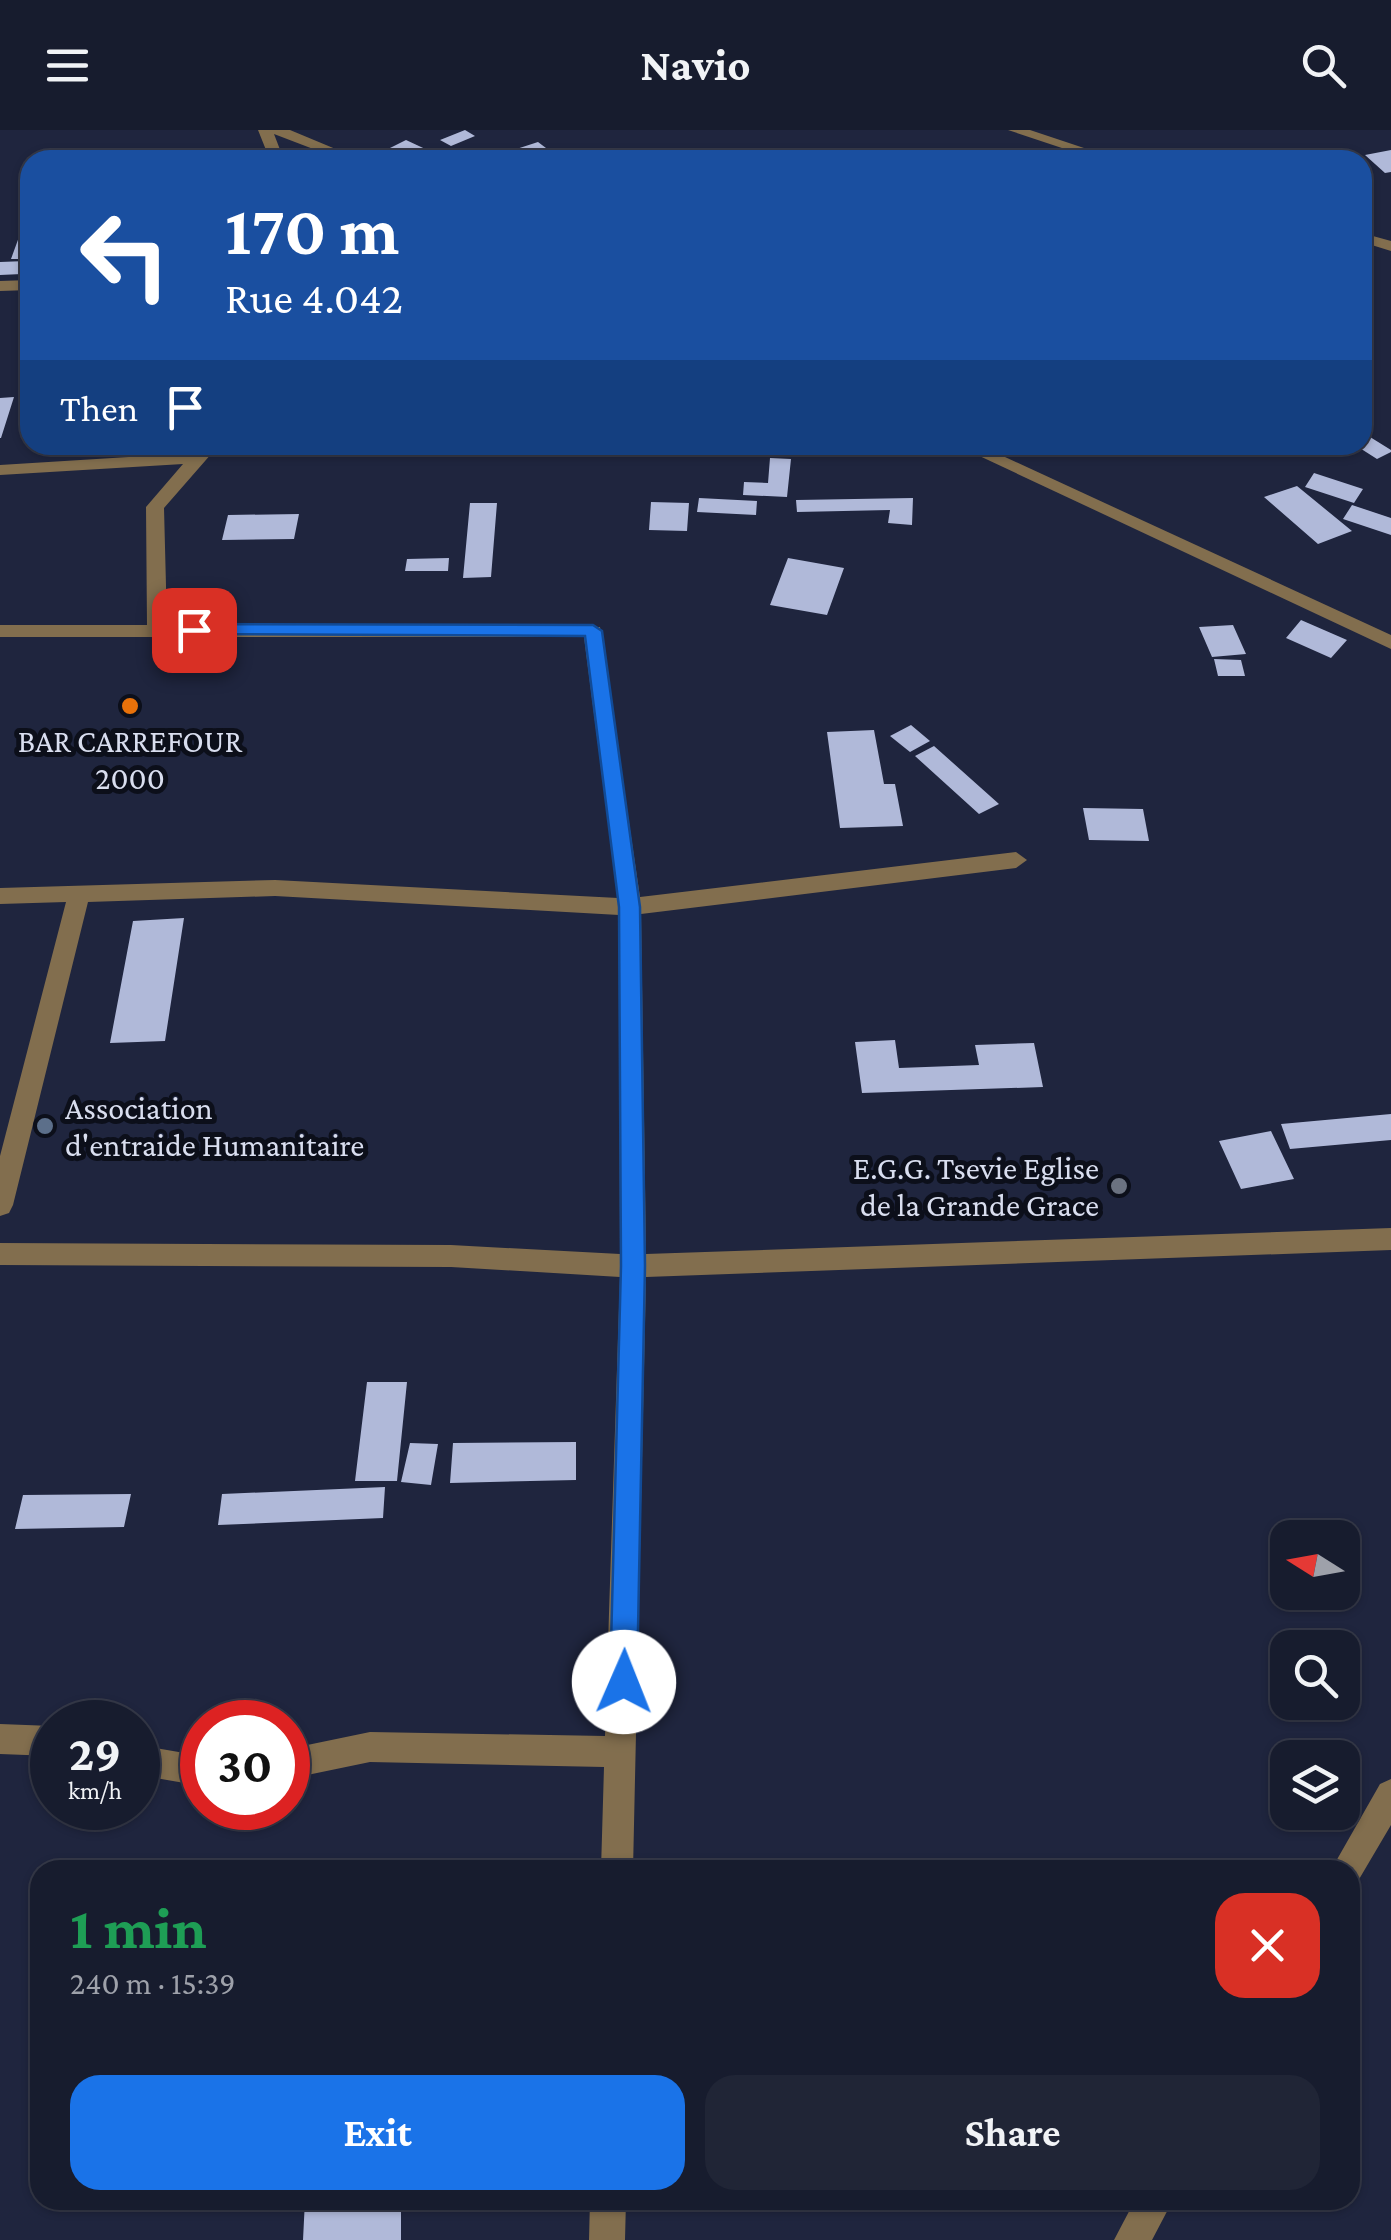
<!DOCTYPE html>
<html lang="en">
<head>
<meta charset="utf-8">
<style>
	body { margin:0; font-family:"Crimson Pro",serif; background:#202536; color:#f1f3f6; height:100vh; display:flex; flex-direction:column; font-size:38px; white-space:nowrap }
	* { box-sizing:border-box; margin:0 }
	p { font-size:32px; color:#9ea1aa }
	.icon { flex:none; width:55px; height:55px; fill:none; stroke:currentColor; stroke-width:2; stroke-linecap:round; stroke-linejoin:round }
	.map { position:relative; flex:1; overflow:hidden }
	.side { position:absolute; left:30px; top:1730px; width:1330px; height:350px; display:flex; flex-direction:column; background:#171c2e; border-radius:30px; box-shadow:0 2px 8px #0004,0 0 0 2px #363a4a }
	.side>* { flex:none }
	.top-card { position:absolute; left:20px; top:20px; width:1352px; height:305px; border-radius:30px; box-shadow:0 2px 8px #0004,0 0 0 2px #363a4a; background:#1a4fa0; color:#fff; overflow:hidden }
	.needle { width:65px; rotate:281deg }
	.tools { position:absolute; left:1270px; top:1390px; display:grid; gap:20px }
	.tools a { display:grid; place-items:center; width:90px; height:90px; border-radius:20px; background:#171c2e; box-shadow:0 2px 8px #0004,0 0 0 2px #363a4a; font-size:50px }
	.speed { position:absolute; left:30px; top:1570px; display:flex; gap:20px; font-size:50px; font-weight:700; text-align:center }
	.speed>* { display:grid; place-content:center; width:130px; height:130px; border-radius:50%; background:#171c2e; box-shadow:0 2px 8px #0004,0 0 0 2px #363a4a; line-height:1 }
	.speed small { font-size:25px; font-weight:400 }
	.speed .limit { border:15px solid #d22; background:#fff; color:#111 }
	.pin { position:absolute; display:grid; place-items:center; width:85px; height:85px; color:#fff; margin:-42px; border-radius:20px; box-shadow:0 5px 15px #0006 }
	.me { position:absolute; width:110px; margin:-55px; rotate:1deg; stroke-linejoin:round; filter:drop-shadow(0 0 8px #0008) }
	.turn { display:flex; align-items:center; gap:35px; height:210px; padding:0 40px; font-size:45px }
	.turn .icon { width:130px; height:130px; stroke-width:2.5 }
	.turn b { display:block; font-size:70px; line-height:85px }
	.then { display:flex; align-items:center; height:95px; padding:0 40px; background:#0003; gap:20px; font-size:38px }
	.round { display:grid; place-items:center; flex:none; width:105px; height:105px; border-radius:30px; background:#202536 }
	.overview { display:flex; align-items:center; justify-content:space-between; height:170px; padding:0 40px }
	h1 { font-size:60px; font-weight:700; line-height:75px; color:#1e9e55 }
	.primary-button { display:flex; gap:20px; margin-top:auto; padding:20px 40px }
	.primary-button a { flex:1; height:115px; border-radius:30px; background:#1a73e8; color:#fff; font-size:40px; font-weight:700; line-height:115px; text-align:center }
	.primary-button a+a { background:#202536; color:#f1f3f6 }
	header { display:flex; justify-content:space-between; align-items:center; height:130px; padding:0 40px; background:#171c2e; font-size:45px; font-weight:700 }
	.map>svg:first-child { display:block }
</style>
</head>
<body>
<header><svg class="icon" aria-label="menu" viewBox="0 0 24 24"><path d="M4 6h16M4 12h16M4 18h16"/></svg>Navio<svg class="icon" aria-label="search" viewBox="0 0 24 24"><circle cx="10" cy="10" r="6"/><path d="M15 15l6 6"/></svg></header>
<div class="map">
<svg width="1391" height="2110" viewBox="0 0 1391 2110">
	<rect width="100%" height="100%" fill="#1f253e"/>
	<path fill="#b0b9d9" d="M 465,0 L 475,6 L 451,16 L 440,10 Z
		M 406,10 L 449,30 L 415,30 L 390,18 Z
		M 538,12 L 558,27 L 508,30 L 501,24 Z
		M 1391,20 L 1391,42 L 1385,43 L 1365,25 Z
		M 27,85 L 30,85 L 27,129 L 11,129 Z
		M 26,131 L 22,144 L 0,145 L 0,132 Z
		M 14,267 L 1,308 L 0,308 L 0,268 Z
		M 1362,302 L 1391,320 L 1391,322 L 1377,329 L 1355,315 L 1362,315 Z
		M 770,328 L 791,329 L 787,367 L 743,365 L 744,352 L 768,353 Z
		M 1314,343 L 1363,359 L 1354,373 L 1305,357 Z
		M 1297,356 L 1352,401 L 1318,414 L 1264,367 Z
		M 699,368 L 757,371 L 756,385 L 697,382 Z
		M 913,368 L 912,395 L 888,393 L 890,380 L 797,382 L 796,370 Z
		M 651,372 L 689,373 L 687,401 L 649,400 Z
		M 470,373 L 497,373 L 491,447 L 463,448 Z
		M 1352,375 L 1391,388 L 1391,405 L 1343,389 Z
		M 299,384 L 294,409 L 222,410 L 228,385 Z
		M 449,428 L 448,441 L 405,441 L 407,429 Z
		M 788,428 L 844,438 L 827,485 L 770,475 Z
		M 1301,490 L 1347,510 L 1331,528 L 1286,508 Z
		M 1233,495 L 1246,524 L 1212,527 L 1199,497 Z
		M 1214,529 L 1241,530 L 1245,546 L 1218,546 Z
		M 911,595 L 930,611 L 910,622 L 890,606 Z
		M 874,600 L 884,654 L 895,654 L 903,696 L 840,698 L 827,602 Z
		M 934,616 L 999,674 L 979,684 L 915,626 Z
		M 1083,678 L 1143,679 L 1149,711 L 1089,710 Z
		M 184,788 L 165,911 L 110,913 L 133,791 Z
		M 895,910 L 899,938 L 979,935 L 975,915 L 1034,913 L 1043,957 L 862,963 L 855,912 Z
		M 1391,984 L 1391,1010 L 1290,1019 L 1281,994 Z
		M 1271,1001 L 1294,1049 L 1241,1059 L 1219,1011 Z
		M 367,1252 L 407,1252 L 397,1351 L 355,1351 Z
		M 576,1312 L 576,1350 L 450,1353 L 453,1313 Z
		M 410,1313 L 438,1314 L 431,1355 L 401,1352 Z
		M 385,1357 L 383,1388 L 218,1395 L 222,1364 Z
		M 131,1364 L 124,1397 L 15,1399 L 23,1365 Z
		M 305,2070 L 401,2070 L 401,2110 L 303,2110 Z"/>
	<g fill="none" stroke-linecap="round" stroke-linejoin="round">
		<path fill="#826e4e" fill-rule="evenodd" d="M 258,0 L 290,0 L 362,30 L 342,30 L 274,4 L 284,30 L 270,30 Z
			M 1008,0 L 1030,0 L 1120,30 L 1098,30 Z
			M 1362,103 L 1391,111 L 1391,121 L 1362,112 Z
			M 30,150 L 30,160 L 0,161 L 0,151 Z
			M 201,315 L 219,315 L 164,378 L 167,495 L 600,497 L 640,767 L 1016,722 L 1027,730 L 1016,738 L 641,784 L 646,1124 L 1391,1098 L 1391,1120 L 646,1147 L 633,1740 L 601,1740 L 604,1637 L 370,1632 L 288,1649 L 288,1619 L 370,1602 L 605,1606 L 620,1147 L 451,1137 L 0,1135 L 0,1113 L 451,1115 L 620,1124 L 619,785 L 275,766 L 88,772 L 13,1075 L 9,1083 L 0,1086 L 0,1026 L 66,772 L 0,774 L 0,758 L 275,750 L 618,768 L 584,507 L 0,507 L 0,495 L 147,495 L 146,377 L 183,334 L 0,345 L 0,335 L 193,323 Z
			M 956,315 L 979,315 L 1391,505 L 1391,519 Z
			M 0,1594 L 52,1596 L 52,1626 L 0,1624 Z
			M 138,1615 L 202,1626 L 202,1656 L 138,1645 Z
			M 1391,1649 L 1391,1695 L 1358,1751 L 1350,1755 L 1350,1740 L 1331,1740 L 1380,1654 Z
			M 590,2070 L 626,2070 L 625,2110 L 589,2110 Z
			M 1135,2070 L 1173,2070 L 1152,2110 L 1114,2110 Z"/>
	</g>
	<path fill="#1a73e8" stroke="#114b97" stroke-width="2.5" d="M 194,494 L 593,495 L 602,501 L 640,777 L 645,1136 L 637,1552 L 633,1561 L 624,1565 L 614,1561 L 610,1552 L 621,1136 L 619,777 L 585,506 L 188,504 L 188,496 Z"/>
	<circle fill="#e8710a" stroke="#0c0f1a" stroke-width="4" cx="130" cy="576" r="10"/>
	<circle fill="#5c6f8a" stroke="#0c0f1a" stroke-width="4" cx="45" cy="996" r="10"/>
	<circle fill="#6b7280" stroke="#0c0f1a" stroke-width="4" cx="1119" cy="1056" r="10"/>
	<g text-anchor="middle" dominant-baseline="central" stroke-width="10" stroke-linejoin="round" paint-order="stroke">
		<g font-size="32" fill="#d9deef" stroke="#0c0f1a">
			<text x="130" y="611">BAR CARREFOUR<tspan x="130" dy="37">2000</tspan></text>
			<text x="65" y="978" text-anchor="start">Association<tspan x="65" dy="37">d'entraide Humanitaire</tspan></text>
			<text x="1099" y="1038" text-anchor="end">E.G.G. Tsevie Eglise<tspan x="1099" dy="37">de la Grande Grace</tspan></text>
		</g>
	</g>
</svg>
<div class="tools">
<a><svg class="needle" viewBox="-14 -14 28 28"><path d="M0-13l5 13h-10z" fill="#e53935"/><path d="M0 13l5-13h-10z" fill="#9ea1aa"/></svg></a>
<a><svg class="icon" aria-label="search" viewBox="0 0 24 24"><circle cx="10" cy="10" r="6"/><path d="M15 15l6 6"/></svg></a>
<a><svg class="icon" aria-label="layers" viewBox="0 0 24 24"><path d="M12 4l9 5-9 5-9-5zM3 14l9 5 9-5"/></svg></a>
</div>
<div class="speed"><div>29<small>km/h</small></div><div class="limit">30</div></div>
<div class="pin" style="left:194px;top:500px;background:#d93025"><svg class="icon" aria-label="arrive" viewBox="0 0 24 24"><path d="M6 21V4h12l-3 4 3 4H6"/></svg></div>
<svg class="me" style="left:624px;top:1552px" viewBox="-20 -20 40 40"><circle r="19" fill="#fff"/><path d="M0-13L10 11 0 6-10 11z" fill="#1a73e8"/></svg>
<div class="top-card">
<div class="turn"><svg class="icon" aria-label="left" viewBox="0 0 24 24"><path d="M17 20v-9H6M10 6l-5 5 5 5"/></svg><div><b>170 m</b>Rue 4.042</div></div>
<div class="then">Then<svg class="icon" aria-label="arrive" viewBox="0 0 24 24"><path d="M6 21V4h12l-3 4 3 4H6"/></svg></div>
</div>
<section class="side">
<div class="overview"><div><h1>1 min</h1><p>240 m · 15:39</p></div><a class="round" style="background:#d93025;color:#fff"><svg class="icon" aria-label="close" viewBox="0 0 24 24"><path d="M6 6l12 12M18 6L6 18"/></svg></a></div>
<div class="primary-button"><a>Exit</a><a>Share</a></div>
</section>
</div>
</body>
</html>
